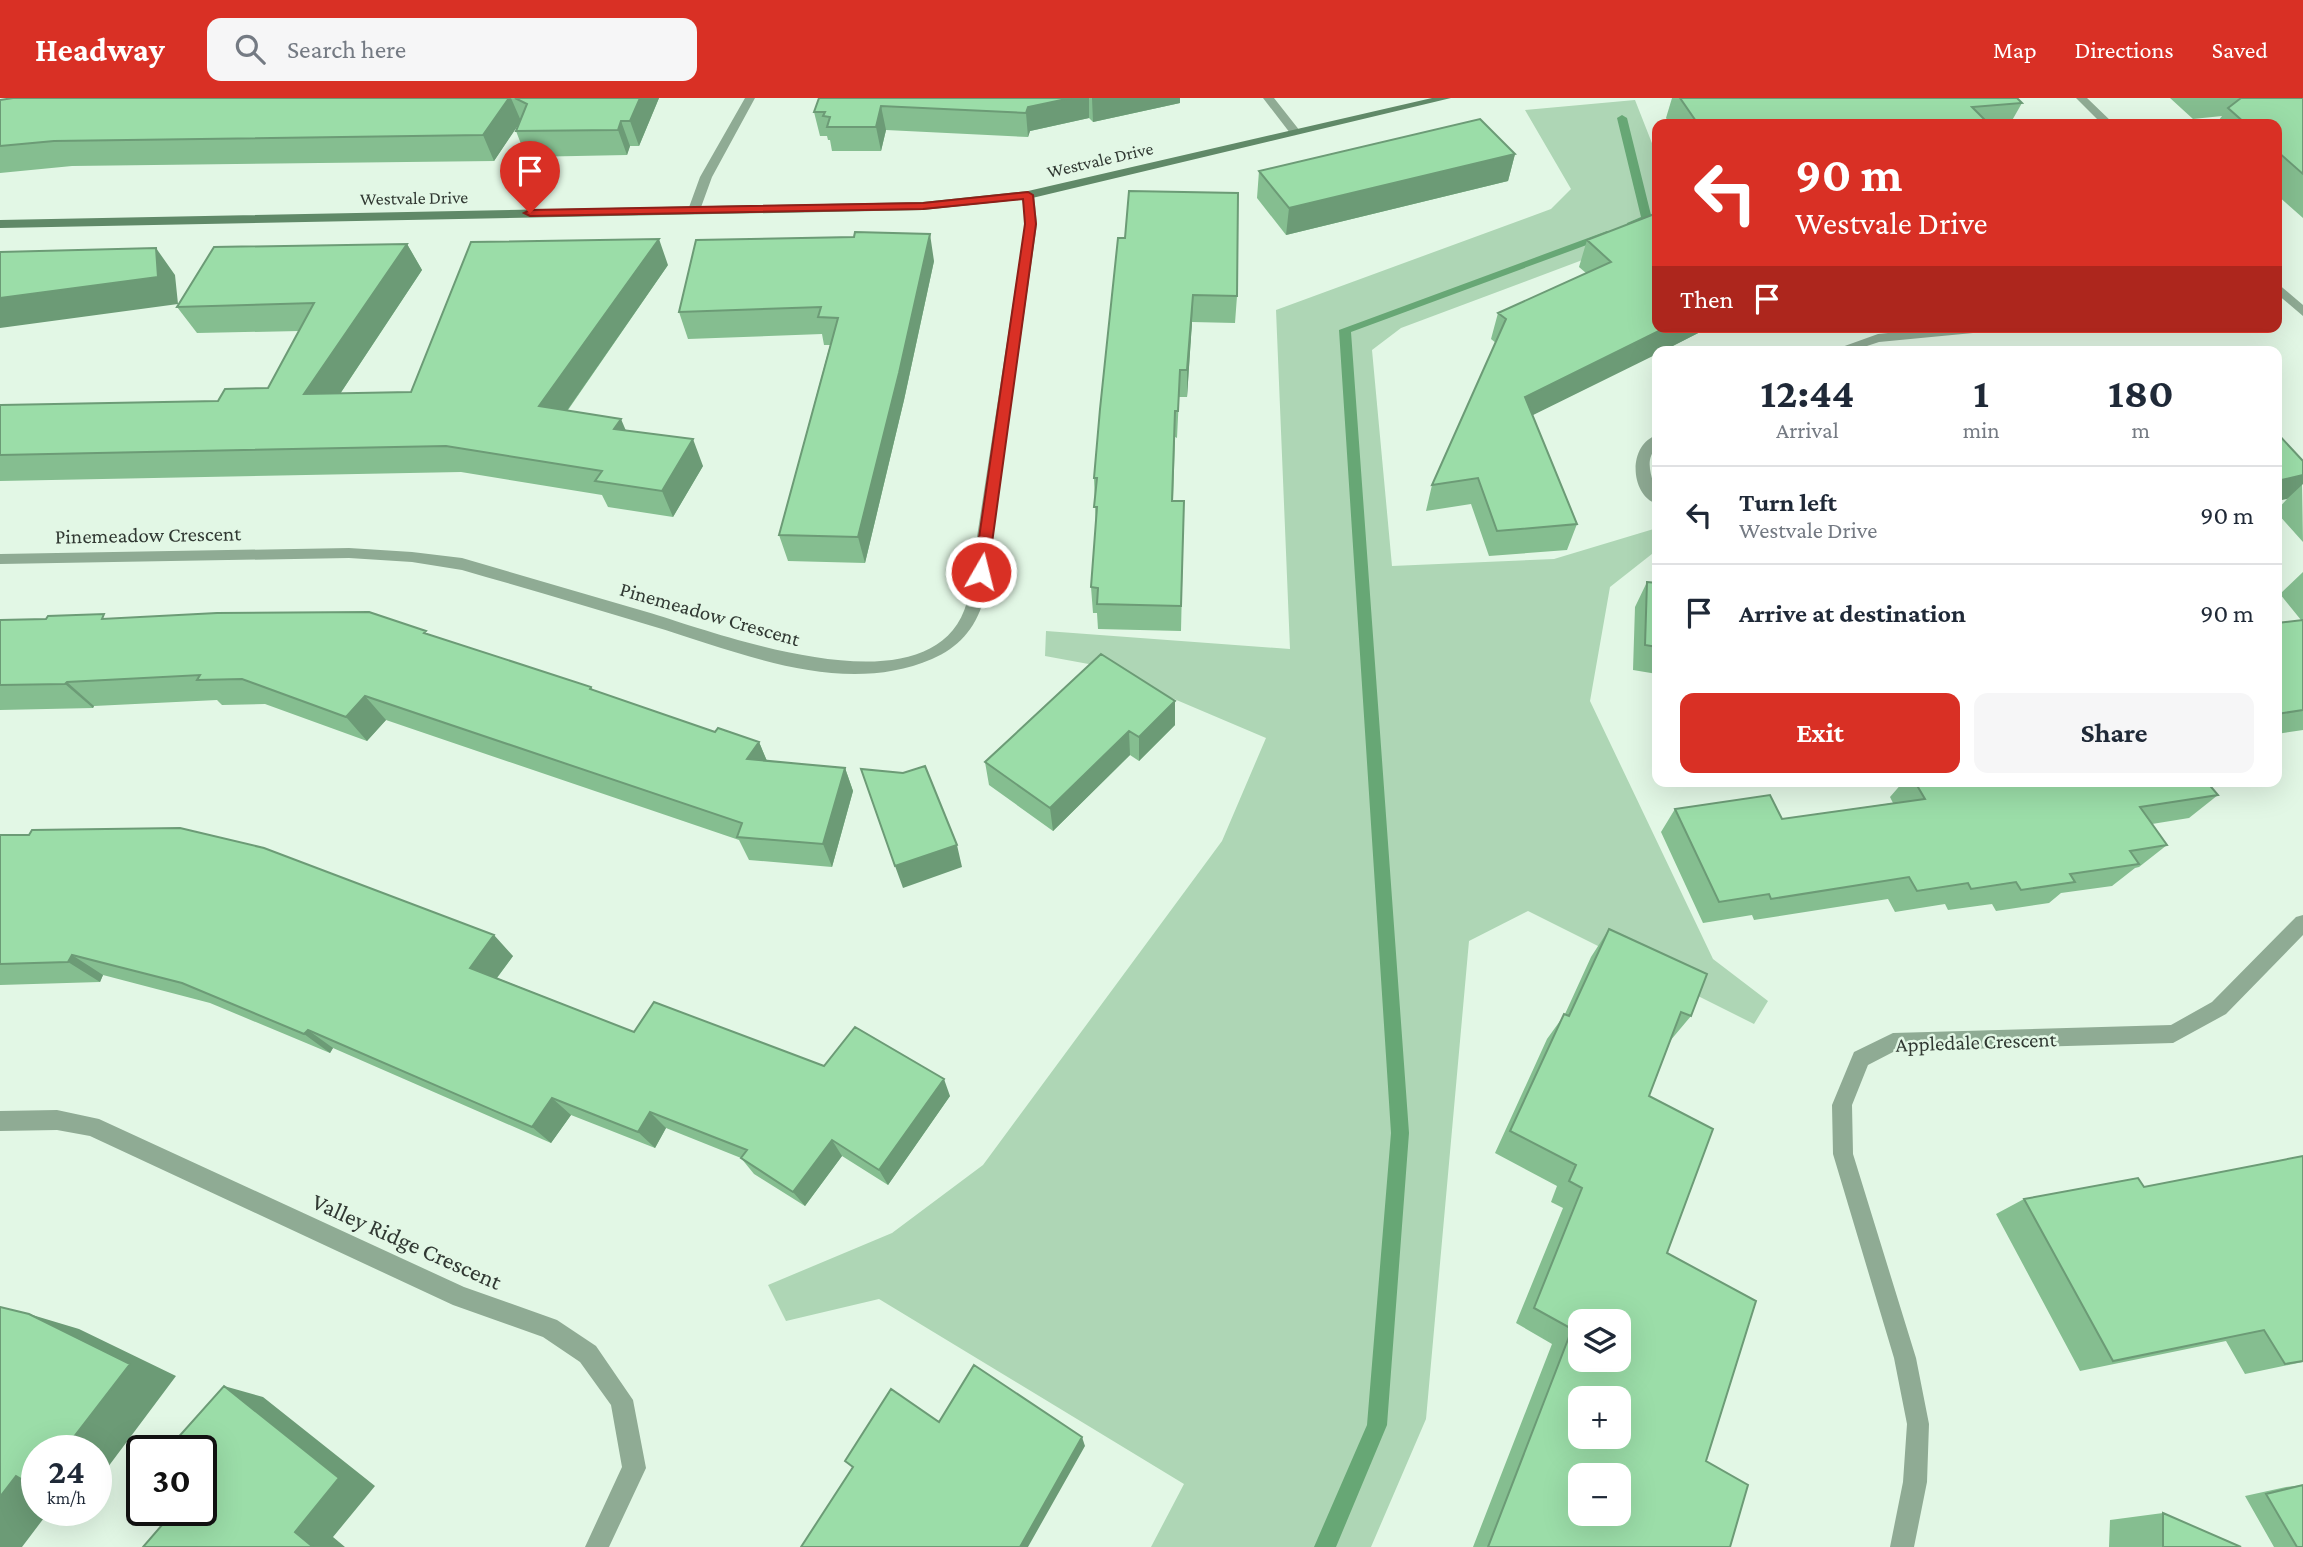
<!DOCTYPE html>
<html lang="en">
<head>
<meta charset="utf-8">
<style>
	body { margin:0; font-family:"Crimson Pro",serif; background:#f6f6f7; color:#1f2937; height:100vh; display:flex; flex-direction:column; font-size:26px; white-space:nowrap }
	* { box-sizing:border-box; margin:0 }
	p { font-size:23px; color:#747a83 }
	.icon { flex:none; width:38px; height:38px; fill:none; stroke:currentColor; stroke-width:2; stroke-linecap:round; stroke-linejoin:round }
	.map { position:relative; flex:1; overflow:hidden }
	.sheet { position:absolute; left:1652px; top:248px; width:630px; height:441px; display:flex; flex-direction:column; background:#fff; border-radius:14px; box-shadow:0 7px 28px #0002 }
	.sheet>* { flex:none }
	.guide { position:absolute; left:1652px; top:21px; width:630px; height:214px; border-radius:14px; box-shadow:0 7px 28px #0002; background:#d93025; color:#fff; overflow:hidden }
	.controls { position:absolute; left:1568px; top:1211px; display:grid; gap:14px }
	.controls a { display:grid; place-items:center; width:63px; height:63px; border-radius:14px; background:#fff; box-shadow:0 7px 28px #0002; font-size:35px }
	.speed { position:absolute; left:21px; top:1337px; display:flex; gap:14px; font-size:35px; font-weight:700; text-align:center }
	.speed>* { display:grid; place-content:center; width:91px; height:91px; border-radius:50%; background:#fff; box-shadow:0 7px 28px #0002; line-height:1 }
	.speed small { font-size:18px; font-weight:400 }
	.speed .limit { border:4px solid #111; border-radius:10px; background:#fff; color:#111 }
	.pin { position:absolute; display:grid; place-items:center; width:60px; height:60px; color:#fff; margin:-72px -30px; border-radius:50% 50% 50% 0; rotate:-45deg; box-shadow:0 0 7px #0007 }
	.pin .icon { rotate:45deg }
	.me { position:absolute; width:77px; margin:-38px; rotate:8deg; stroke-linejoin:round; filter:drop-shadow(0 0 5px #0008) }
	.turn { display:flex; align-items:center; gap:24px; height:147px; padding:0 28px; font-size:32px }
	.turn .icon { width:91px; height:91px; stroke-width:2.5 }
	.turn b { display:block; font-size:49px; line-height:60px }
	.then { display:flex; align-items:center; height:66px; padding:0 28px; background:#0003; gap:14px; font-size:26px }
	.eta { display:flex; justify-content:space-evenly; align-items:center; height:119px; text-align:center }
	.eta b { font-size:42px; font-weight:700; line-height:49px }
	.cta { display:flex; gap:14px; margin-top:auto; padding:14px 28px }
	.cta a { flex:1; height:80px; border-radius:14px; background:#d93025; color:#fff; font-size:28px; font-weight:700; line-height:80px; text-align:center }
	.cta a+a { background:#f6f6f7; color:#1f2937 }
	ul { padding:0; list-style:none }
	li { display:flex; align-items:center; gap:21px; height:98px; padding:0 28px; border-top:2px solid #e0e1e3 }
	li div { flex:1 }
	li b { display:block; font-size:26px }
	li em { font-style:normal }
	header { display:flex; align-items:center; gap:42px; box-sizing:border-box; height:98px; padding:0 35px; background:#d93025; color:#fff }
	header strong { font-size:33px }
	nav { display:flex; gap:38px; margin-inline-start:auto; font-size:24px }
	.search { width:490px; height:63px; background:#f6f6f7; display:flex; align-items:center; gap:18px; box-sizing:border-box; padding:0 24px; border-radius:14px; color:#747a83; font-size:26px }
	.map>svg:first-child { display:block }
</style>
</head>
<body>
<header>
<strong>Headway</strong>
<div class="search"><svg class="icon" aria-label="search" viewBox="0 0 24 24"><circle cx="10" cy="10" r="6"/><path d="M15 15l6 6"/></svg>Search here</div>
<nav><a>Map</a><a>Directions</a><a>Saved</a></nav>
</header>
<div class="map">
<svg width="2303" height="1449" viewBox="0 0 2303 1449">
	<rect width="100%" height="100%" fill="#e2f7e5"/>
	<path fill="#aed6b5" d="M 1635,2 L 1657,58 L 1657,134 L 1401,230 L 1372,252 L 1392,468 L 1554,461 L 1657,430 L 1657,452 L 1610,489 L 1590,603 L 1713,861 L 1768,903 L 1754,926 L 1528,813 L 1469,843 L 1426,1321 L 1371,1449 L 1151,1449 L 1184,1386 L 879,1201 L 786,1223 L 768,1187 L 892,1135 L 983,1067 L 1222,743 L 1266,640 L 1094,567 L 1045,558 L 1046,533 L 1290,551 L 1276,212 L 1551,111 L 1571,91 L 1525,12 Z"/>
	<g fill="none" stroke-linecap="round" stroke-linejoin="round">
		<path fill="#67a775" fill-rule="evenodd" d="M 1622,17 L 1627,20 L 1652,121 L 1635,129 L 1627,129 L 1627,125 L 1641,119 L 1617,20 Z
			M 1607,133 L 1612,136 L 1611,138 L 1351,234 L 1409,1035 L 1387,1327 L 1336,1449 L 1314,1449 L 1367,1327 L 1391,1035 L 1339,232 Z"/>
		<path fill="#8fab94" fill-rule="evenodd" d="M 745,0 L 755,0 L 712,79 L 700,112 L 690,115 L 688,112 L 700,79 Z
			M 1263,0 L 1274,0 L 1300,33 L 1298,35 L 1290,35 Z
			M 2076,0 L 2087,0 L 2114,26 L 2102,26 Z
			M 1028,93 L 1034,97 L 1037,126 L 983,504 C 975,531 958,550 932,561 C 841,600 740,554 652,528 C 589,509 525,490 462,472 L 412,464 L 349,460 L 0,466 L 0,456 L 349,450 L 412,454 L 462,460 C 524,478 585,496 647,514 C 721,536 935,619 967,504 L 1025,126 L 1022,97 Z
			M 2277,185 L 2303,207 L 2303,218 L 2277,196 Z
			M 1948,229 L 2000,229 L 1994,233 L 1879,244 L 1849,254 L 1828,254 L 1878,236 Z
			M 1657,337 L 1657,349 C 1640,366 1658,386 1657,406 C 1630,397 1627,347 1657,337 Z
			M 2303,817 L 2303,837 L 2226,916 L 2173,945 L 1895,953 L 1868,967 L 1852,1007 L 1853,1056 L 1916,1260 L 1929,1326 L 1927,1384 L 1914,1449 L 1890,1449 L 1903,1384 L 1907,1326 L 1894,1260 L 1833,1056 L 1832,1007 L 1854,954 L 1893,935 L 2171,927 L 2212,904 L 2296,819 Z
			M 57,1012 L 99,1021 L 464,1189 L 557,1222 L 596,1248 L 633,1302 L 646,1370 L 609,1449 L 585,1449 L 622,1369 L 611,1307 L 580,1264 L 543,1239 L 453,1207 L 90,1038 L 57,1032 L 0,1033 L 0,1013 Z"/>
		<path fill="#608968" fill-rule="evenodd" d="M 1432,0 L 1451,0 L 1028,101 L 923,112 L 0,130 L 0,122 L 923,104 L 1028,93 Z"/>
	</g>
	<path fill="#85be90" d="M 13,0 L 659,0 L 639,48 L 630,48 L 627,57 L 526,59 L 516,33 L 519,25 L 494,63 L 72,68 L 0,75 L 0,2 Z
		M 819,0 L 1180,0 L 1180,5 L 1093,24 L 1089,20 L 1030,33 L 1028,39 L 886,32 L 881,53 L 832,53 L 830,42 L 828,42 L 827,38 L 820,38 L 814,14 Z
		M 1672,0 L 2017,0 L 2022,5 L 2010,26 L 1670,26 L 1666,20 Z
		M 2170,0 L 2303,0 L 2303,120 L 2277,97 L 2277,26 L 2216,26 L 2222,18 L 2193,21 Z
		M 1515,56 L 1508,83 L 1286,137 L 1257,100 L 1259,73 Z
		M 1657,115 L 1657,229 L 1710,229 L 1661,254 L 1657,254 L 1532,317 L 1577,426 L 1567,452 L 1489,458 L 1471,406 L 1426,413 L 1432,387 L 1496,245 L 1491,241 L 1498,215 L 1586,175 L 1579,169 L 1587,142 Z
		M 1125,140 L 1237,198 L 1235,225 L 1192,224 L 1187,299 L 1179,299 L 1177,340 L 1175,339 L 1173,403 L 1184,403 L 1181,533 L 1098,531 L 1097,515 L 1093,515 L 1091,489 L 1096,431 L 1094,380 Z
		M 407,146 L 422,172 L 340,296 L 411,294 L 668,167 L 568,312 L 626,332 L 703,368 L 673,419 L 608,409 L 602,397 L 461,374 L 0,383 L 0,307 L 218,303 L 268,290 L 299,233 L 197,235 L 177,209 Z
		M 934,163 L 904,302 L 865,465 L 788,463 L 779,437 L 830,247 L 824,247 L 822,236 L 688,241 L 679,214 Z
		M 2303,363 L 2302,387 L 2303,444 L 2277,415 L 2277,412 L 2287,401 Z
		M 2303,474 L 2303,632 L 2277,636 L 2277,525 L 2301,522 L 2280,496 Z
		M 1647,484 L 1657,485 L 1657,576 L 1633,572 L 1635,509 Z
		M 108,520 L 428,536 L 591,589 L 593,592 L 715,634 L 759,644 L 767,663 L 845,670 L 853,693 L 832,769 L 749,762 L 739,742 L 386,622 L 367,643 L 265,606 L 222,607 L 217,602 L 94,608 L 93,610 L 0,612 L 0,522 Z
		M 1175,603 L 1175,627 L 1139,663 L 1130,657 L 1053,733 L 989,687 L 985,664 Z
		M 1903,684 L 2217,684 L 2211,689 L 2218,697 L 2189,720 L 2152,726 L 2167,747 L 2139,769 L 2135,770 L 2112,788 L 2061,795 L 2049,805 L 1996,813 L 1992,806 L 1948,812 L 1945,806 L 1895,814 L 1888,801 L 1754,822 L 1752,817 L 1703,825 L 1661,734 L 1675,711 L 1782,721 L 1893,705 L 1890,699 Z
		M 0,737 L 513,858 L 497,880 L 634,934 L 824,968 L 950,998 L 888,1087 L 842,1058 L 805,1108 L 754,1076 L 741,1060 L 666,1030 L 655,1050 L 571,1017 L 551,1045 L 333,950 L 330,955 L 210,905 L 103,877 L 100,884 L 0,887 Z
		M 1609,831 L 1691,918 L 1670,943 L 1649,998 L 1667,1155 L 1706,1363 L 1730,1449 L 1473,1449 L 1552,1246 L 1516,1225 L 1563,1110 L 1551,1104 L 1557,1088 L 1495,1055 L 1547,941 L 1565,916 L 1591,859 Z
		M 2303,1058 L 2303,1264 L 2245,1276 L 2226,1243 L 2080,1273 L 1996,1116 L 2024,1101 L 2144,1089 Z
		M 2303,1387 L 2303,1449 L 2274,1449 L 2245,1398 L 2286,1389 Z
		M 2163,1415 L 2241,1449 L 2109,1449 L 2110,1422 Z"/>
	<path fill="#6c9b76" d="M 509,0 L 511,0 L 521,23 L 494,63 L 483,37 Z
		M 640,0 L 659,0 L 639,48 L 630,23 Z
		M 1071,0 L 1089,0 L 1089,20 L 1030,33 L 1028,39 L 1026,15 L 1028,9 Z
		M 1092,0 L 1180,0 L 1180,5 L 1093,24 Z
		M 881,8 L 886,32 L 881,53 L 876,29 Z
		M 621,23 L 630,48 L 627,57 L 618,32 Z
		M 1515,56 L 1508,83 L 1286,137 L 1289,110 Z
		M 930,136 L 934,163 L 904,302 L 865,465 L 858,439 Z
		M 659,141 L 668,167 L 552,334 L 539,308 Z
		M 407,146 L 422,172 L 322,323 L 304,296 Z
		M 156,150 L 175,177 L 178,206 L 0,230 L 0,200 Z
		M 1193,197 L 1192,224 L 1187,299 L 1187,272 Z
		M 1667,229 L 1710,229 L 1661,254 L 1657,254 L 1657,256 L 1517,325 L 1525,299 Z
		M 621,321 L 632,347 L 614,331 Z
		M 693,341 L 703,368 L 673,419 L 662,393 Z
		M 2303,377 L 2303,386 L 2287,401 L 2277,403 L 2277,383 Z
		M 67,584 L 94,608 L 93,610 L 65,586 Z
		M 365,598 L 386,622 L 367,643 L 346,619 Z
		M 1175,603 L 1175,627 L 1139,663 L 1139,639 Z
		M 1129,633 L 1130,657 L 1053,733 L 1050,710 Z
		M 759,644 L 769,668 L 747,661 Z
		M 845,670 L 853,693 L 832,769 L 823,746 Z
		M 957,747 L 962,769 L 903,790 L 895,768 Z
		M 494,837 L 513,858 L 490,889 L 470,870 Z
		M 72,857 L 103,877 L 100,884 L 68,864 Z
		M 308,932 L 333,950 L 330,955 L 304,936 Z
		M 944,981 L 950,998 L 888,1087 L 879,1072 Z
		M 552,1000 L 571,1017 L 551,1045 L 532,1029 Z
		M 650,1014 L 666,1030 L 655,1050 L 638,1034 Z
		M 832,1042 L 842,1058 L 805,1108 L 793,1094 Z
		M 29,1216 L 79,1231 L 176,1278 L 96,1385 L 96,1353 L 63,1353 Z
		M 224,1288 L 263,1299 L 375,1388 L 333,1439 L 345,1449 L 313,1449 L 295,1434 Z
		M 1082,1339 L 1085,1348 L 1028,1449 L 1020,1449 Z
		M 16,1378 L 37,1381 L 37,1412 L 50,1412 L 22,1449 L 0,1449 L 0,1399 Z"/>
	<path fill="#9bdda8" stroke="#6c9b76" stroke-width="2" fill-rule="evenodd" d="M 13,0 L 509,0 L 483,37 L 54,43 L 0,48 L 0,2 Z
		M 515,0 L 640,0 L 630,23 L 621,23 L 618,32 L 516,33 L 527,6 Z
		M 819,0 L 1071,0 L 1028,9 L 1026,15 L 881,8 L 876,29 L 827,29 L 830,19 L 823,18 L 825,14 L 814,14 Z
		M 1680,0 L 2017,0 L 2022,5 L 1972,9 L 1989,26 L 1698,26 Z
		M 2241,0 L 2303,0 L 2303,76 L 2277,53 L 2277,26 L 2246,26 L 2228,10 Z
		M 1480,21 L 1515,56 L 1289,110 L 1259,73 Z
		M 1129,93 L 1238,95 L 1237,198 L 1193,197 L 1187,272 L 1180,272 L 1178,313 L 1175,313 L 1172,403 L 1184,403 L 1181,508 L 1097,506 L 1098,490 L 1091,489 L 1097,409 L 1094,409 L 1097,380 L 1094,380 L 1100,311 L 1118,140 L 1125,140 Z
		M 1657,115 L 1657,229 L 1667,229 L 1525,299 L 1577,426 L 1497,433 L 1478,380 L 1432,387 L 1506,221 L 1498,215 L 1611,164 L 1587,142 Z
		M 855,134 L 930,136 L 899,275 L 858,439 L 779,437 L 838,220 L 818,219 L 821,209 L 679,214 L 696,142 L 854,139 Z
		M 659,141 L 539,308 L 621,321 L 614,331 L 693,341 L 662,393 L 595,383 L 602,373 L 446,348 L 0,357 L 0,307 L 218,303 L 225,291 L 268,290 L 314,205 L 177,209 L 214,149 L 407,146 L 304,296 L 411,294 L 471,144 Z
		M 156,150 L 158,179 L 0,200 L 0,154 Z
		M 2196,250 L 2199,254 L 2164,254 Z
		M 2277,335 L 2303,363 L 2303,377 L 2277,383 Z
		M 1647,484 L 1657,485 L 1657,549 L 1645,547 Z
		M 369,514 L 426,533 L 424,535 L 591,589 L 590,591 L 715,634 L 718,630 L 759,644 L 747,661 L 845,670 L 823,746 L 737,739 L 742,725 L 365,598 L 346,619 L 242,581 L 197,582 L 200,577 L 67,584 L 65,586 L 0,587 L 0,522 L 46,521 L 48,518 L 104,516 L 102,521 L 217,515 Z
		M 2303,522 L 2303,612 L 2277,616 L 2277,525 Z
		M 1101,556 L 1175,603 L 1139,639 L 1129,633 L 1050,710 L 985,664 Z
		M 925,668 L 957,747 L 895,768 L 861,671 L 903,675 Z
		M 1915,684 L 2207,684 L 2218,697 L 2140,709 L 2167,747 L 2130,753 L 2139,766 L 2070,776 L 2075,784 L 2021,792 L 2016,784 L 1971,791 L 1968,785 L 1917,793 L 1909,779 L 1771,801 L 1769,796 L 1719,804 L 1675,711 L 1770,697 L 1782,721 L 1925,701 Z
		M 180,730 L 264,750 L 494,837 L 470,870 L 634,934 L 654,904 L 824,968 L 855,929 L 944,981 L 879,1072 L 832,1042 L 793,1094 L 741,1060 L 747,1052 L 650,1014 L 638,1034 L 552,1000 L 532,1029 L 308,932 L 304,936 L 182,885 L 72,857 L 68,864 L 0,866 L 0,737 L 29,737 L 32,732 Z
		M 1609,831 L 1707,876 L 1691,918 L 1681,914 L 1649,998 L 1713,1031 L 1667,1155 L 1756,1203 L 1706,1363 L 1748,1387 L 1730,1449 L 1488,1449 L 1572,1231 L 1534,1210 L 1582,1090 L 1569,1083 L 1576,1067 L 1510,1033 L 1564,916 L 1569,918 ZM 1580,1223 L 1619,1223 L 1619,1262 L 1580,1262 ZM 1580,1300 L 1619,1300 L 1619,1339 L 1580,1339 ZM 1580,1377 L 1619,1377 L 1619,1416 L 1580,1416 Z
		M 2303,1058 L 2303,1263 L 2285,1266 L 2264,1232 L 2113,1263 L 2024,1101 L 2138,1080 L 2144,1089 Z
		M 0,1209 L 29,1216 L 130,1266 L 63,1353 L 37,1353 L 37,1387 L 35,1389 L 16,1378 L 0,1399 Z
		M 974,1267 L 1082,1339 L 1020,1449 L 801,1449 L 853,1369 L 845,1363 L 891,1291 L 939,1324 Z
		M 224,1288 L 339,1380 L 295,1434 L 313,1449 L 143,1449 L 175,1412 L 201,1412 L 201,1353 L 166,1353 Z
		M 2303,1387 L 2303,1449 L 2297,1449 L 2266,1396 Z
		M 2163,1415 L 2241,1449 L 2163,1449 Z"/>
	<path fill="#d93025" stroke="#8d1f18" stroke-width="2" d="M 1028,94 L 1033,97 L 1036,126 L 988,474 L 981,479 L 974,474 L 1025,126 L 1023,101 L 923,111 L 530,118 L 524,115 L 530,112 L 923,105 Z"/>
	<g text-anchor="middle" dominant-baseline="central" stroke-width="5" stroke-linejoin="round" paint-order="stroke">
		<g font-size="18" fill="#303832" stroke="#e2f7e5">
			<text transform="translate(1100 62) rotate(-13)">Westvale Drive</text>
			<text transform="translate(414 100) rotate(-1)">Westvale Drive</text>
		</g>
		<g font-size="21" fill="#303832" stroke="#e2f7e5">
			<text transform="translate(148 437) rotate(-1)">Pinemeadow Crescent</text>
			<text transform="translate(710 516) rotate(16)">Pinemeadow Crescent</text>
			<text transform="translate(1976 944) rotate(-2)">Appledale Crescent</text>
		</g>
		<g font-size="24" fill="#303832" stroke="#e2f7e5">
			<text transform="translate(407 1143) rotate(24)">Valley Ridge Crescent</text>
		</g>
	</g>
</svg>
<div class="controls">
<a><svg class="icon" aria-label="layers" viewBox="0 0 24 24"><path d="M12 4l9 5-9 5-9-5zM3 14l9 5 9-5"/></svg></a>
<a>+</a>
<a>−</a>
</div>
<div class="speed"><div>24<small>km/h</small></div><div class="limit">30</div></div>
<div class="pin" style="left:530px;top:115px;background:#d93025"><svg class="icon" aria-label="arrive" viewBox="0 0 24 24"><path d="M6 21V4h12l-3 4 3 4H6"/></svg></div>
<svg class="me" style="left:981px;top:474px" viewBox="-20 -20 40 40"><circle r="17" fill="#d93025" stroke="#fff" stroke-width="3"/><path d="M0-11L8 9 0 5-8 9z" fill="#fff"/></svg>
<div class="guide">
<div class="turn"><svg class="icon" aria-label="left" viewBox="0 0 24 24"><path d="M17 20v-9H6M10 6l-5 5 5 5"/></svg><div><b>90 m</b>Westvale Drive</div></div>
<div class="then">Then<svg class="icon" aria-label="arrive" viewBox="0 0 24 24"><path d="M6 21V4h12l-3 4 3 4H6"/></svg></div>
</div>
<section class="sheet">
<div class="eta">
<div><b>12:44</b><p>Arrival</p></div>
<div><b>1</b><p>min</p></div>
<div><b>180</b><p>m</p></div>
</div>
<ul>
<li><svg class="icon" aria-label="left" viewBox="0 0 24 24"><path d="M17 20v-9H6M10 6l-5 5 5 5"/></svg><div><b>Turn left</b><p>Westvale Drive</p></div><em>90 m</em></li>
<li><svg class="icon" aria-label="arrive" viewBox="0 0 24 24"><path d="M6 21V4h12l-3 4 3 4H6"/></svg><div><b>Arrive at destination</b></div><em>90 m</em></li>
</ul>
<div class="cta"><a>Exit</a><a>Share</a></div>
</section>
</div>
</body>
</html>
